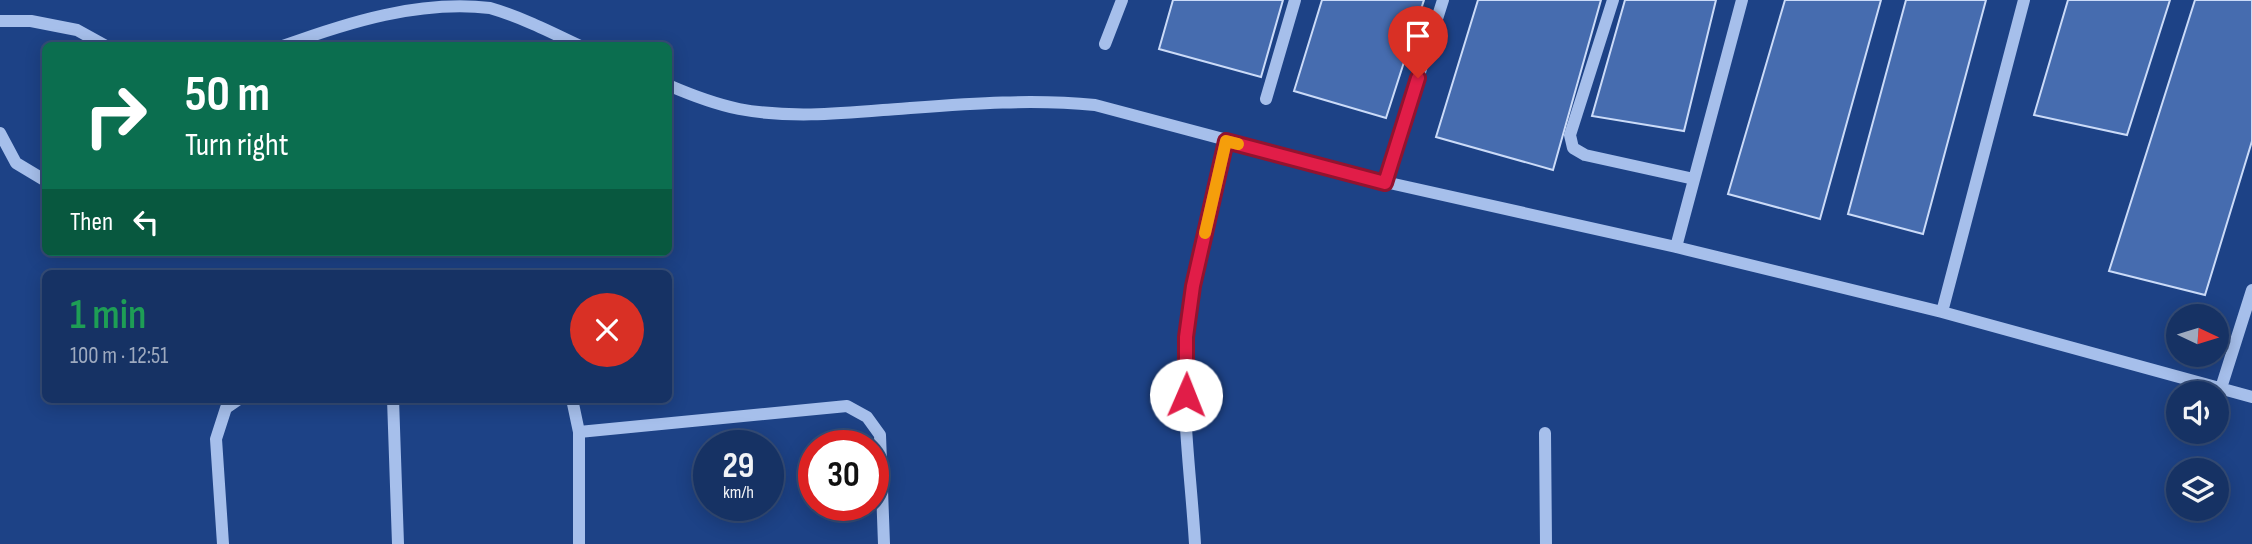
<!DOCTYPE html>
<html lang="en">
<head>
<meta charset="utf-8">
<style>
	body { margin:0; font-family:"Sofia Sans Condensed",sans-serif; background:#233e6d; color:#f1f3f6; height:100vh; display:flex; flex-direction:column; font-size:26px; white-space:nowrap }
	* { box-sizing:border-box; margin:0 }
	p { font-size:23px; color:#9eaabf }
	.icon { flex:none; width:38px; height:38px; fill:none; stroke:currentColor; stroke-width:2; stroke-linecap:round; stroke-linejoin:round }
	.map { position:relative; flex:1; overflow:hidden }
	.side { position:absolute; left:42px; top:270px; width:630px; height:133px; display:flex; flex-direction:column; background:#163264; border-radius:10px; box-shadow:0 4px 18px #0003,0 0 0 2px #354d78 }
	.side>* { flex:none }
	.top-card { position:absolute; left:42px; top:42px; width:630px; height:214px; border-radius:10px; box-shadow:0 4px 18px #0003,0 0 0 2px #354d78; background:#0b6e4f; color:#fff; overflow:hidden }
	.needle { width:46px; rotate:94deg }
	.fabs { position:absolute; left:2166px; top:304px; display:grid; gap:14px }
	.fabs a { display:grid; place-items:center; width:63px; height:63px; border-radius:50%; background:#163264; box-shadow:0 4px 18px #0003,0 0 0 2px #354d78; font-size:35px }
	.speed { position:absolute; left:693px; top:430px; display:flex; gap:14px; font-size:35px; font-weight:700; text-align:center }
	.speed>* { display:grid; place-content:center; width:91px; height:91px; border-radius:50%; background:#163264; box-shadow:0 4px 18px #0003,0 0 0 2px #354d78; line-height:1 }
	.speed small { font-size:18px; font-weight:400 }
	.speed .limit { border:10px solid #d22; background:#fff; color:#111 }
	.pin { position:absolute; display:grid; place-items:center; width:60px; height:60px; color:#fff; margin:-72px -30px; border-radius:50% 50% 50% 0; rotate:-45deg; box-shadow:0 0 7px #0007 }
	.pin .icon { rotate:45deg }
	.me { position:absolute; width:77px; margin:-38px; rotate:1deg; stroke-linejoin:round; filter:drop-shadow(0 0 5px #0008) }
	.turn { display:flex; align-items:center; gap:24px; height:147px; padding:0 28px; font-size:32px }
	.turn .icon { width:91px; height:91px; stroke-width:2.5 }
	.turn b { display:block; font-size:49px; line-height:60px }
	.then { display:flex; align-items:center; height:66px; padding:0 28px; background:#0003; gap:14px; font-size:26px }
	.round { display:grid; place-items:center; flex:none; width:74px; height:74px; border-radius:37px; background:#233e6d }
	.head { display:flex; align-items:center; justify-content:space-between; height:119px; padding:0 28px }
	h1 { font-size:42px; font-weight:600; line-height:52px; color:#1e9e55 }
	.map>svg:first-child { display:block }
</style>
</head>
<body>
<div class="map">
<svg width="2252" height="544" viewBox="0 0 2252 544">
	<rect width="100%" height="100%" fill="#1d4286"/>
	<path fill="#466caf" stroke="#cbdbf8" stroke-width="2" d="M 1173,0 L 1283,0 L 1261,77 L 1159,49 Z
		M 1322,0 L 1424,0 L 1386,118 L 1294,91 Z
		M 1478,0 L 1601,0 L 1553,170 L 1436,137 Z
		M 1625,0 L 1716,0 L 1684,131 L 1592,116 Z
		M 1785,0 L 1881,0 L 1820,219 L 1728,194 Z
		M 1906,0 L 1986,0 L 1923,234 L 1848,214 Z
		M 2068,0 L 2170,0 L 2127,135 L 2034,115 Z
		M 2195,0 L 2252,0 L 2252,141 L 2205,295 L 2109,271 Z"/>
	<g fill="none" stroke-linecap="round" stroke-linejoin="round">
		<path stroke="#a6bfeb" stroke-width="12" d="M 1613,0 L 1570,135 L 1573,148 L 1585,155 L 1694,179
			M 0,21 L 31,21 L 77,30 L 106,46
			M 1105,44 L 1122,0
			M 283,46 C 349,22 419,0 490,8 C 521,17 551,32 580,46
			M 668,85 C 691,95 715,104 739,109 C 787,118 835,114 883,110 C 954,105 1024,98 1095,105 L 1385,182 L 1676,247 L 1942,312 L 2252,397
			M 1266,99 L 1295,0
			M 0,133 L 16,163 L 46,181
			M 1385,182 L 1443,0
			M 1676,247 L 1742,0
			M 1942,312 L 2024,0
			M 2221,388 L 2252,290
			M 393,399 L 398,544
			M 572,399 L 579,432 L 579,544
			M 579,432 L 847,406 L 867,417 L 880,435 L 884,544
			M 1545,433 L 1546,544
			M 223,544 L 216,439 L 226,408 L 239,399
			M 1195,544 C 1191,476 1180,403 1186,335 C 1193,270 1212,205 1226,141"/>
	</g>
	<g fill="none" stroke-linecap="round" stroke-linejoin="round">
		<defs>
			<path id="route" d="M 1186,395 L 1186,337 L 1193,286 L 1226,141 L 1385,183 L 1418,78"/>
		</defs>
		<use href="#route" stroke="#92132f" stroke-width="18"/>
		<use href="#route" stroke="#e11d48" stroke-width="12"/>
		<path stroke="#f59e0b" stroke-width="12" d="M 1205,233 L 1226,141 L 1238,144"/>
	</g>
</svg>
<div class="fabs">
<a><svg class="needle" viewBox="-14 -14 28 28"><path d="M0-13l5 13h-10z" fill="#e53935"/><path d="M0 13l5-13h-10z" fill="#9eaabf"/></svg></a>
<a><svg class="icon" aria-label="sound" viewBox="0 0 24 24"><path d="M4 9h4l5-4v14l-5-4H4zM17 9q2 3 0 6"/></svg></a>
<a><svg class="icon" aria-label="layers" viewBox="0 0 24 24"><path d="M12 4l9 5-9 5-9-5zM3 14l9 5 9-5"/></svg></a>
</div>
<div class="speed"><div>29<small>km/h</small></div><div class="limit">30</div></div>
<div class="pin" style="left:1418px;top:78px;background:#d93025"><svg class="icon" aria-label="arrive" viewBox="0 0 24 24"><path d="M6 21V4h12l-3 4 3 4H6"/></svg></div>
<svg class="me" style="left:1186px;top:395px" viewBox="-20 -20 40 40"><circle r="19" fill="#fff"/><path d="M0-13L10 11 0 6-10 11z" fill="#e11d48"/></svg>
<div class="top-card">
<div class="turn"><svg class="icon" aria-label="right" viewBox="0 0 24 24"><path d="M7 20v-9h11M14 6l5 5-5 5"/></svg><div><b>50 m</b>Turn right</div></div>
<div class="then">Then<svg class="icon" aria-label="left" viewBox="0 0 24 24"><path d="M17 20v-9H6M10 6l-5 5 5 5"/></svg></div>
</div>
<section class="side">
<div class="head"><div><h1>1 min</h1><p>100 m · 12:51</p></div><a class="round" style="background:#d93025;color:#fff"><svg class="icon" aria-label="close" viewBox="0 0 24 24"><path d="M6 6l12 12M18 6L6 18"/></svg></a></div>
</section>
</div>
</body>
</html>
